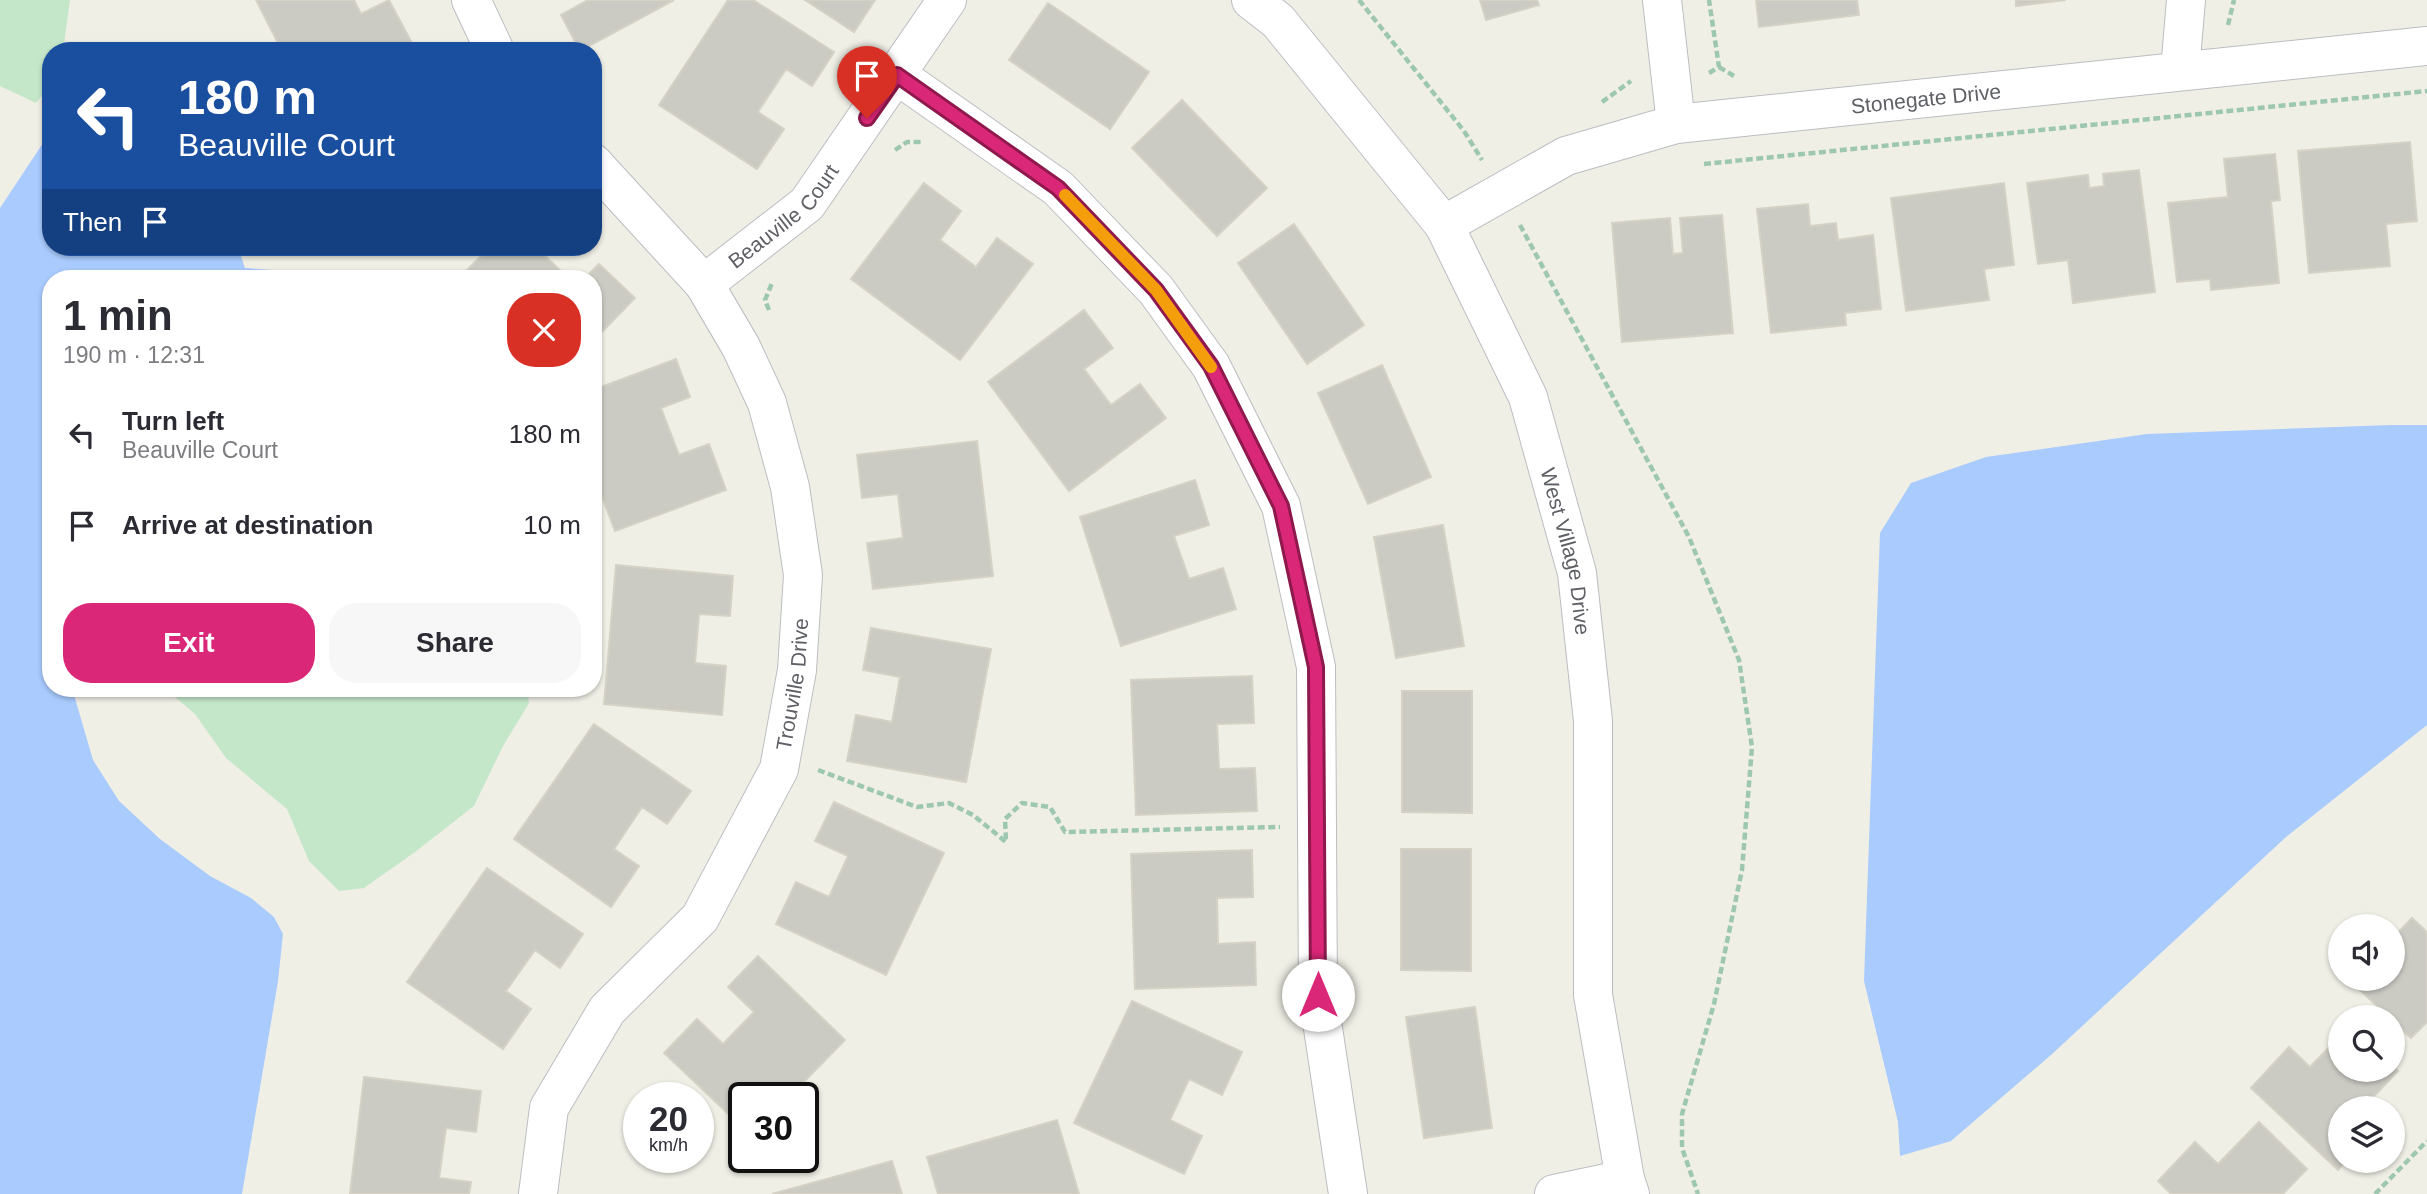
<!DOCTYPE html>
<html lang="en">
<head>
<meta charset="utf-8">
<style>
	body { margin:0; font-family:Arial,sans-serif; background:#f7f7f7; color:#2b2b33; height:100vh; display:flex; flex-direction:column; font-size:26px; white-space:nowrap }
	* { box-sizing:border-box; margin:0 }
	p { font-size:23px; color:#7c7c81 }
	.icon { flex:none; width:38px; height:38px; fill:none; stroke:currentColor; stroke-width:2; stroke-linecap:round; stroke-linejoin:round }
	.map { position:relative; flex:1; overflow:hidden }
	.sheet { position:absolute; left:42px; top:270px; width:560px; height:427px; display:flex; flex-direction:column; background:#fff; border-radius:28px; box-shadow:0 2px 5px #0004 }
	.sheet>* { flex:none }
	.top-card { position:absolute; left:42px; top:42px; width:560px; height:214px; border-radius:28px; box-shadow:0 2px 5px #0004; background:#1a4fa0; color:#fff; overflow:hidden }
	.buttons { position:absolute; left:2328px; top:914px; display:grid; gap:14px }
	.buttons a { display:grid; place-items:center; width:77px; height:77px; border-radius:50%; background:#fff; box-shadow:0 2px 5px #0004; font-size:35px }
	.speed { position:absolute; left:623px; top:1082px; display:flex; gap:14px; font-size:35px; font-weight:700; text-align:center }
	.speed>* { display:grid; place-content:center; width:91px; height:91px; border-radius:50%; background:#fff; box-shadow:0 2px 5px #0004; line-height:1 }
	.speed small { font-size:18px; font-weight:400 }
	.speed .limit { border:4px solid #111; border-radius:10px; background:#fff; color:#111 }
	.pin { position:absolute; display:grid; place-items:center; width:60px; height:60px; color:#fff; margin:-72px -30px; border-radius:50% 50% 50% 0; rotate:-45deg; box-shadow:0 0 7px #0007 }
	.pin .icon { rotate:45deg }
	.me { position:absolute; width:77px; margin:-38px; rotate:0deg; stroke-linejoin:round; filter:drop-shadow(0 0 5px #0008) }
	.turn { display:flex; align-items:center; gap:24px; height:147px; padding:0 21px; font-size:32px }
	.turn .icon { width:91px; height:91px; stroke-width:2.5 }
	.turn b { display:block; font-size:49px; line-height:60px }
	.then { display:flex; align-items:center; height:66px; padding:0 21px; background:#0003; gap:14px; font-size:26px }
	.round { display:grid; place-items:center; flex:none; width:74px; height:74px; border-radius:28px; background:#f7f7f7 }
	.overview { display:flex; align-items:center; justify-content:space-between; height:119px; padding:0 21px }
	h1 { font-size:42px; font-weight:800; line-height:52px }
	.primary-button { display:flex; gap:14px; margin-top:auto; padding:14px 21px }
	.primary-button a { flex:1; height:80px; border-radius:28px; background:#db2777; color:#fff; font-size:28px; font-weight:800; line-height:80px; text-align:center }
	.primary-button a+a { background:#f7f7f7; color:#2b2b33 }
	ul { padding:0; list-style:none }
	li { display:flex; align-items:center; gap:21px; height:91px; padding:0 21px }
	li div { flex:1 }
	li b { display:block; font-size:26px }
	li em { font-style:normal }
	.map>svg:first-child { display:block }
</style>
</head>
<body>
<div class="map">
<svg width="2427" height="1194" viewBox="0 0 2427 1194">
	<rect width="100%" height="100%" fill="#f0efe6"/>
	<path fill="#c4e7c9" d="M 0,0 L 70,0 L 63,51 L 51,51 L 51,85 L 36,103 L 0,86 Z
		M 164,688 L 527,688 L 529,703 L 503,746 L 474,806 L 415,852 L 364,888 L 339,891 L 309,861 L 287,809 L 226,758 L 195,714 Z"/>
	<path fill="#a9cbfe" d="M 51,131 L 51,247 L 238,247 L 245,268 L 272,270 L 281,278 L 51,278 L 51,688 L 72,688 L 93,760 L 119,801 L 160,839 L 210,876 L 251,898 L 274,917 L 283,934 L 278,981 L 242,1194 L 0,1194 L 0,208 Z
		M 2391,425 L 2427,425 L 2427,725 L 2286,837 L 2051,1055 L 1951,1141 L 1900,1156 L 1898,1122 L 1864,981 L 1880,533 L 1911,483 L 1986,457 L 2147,434 Z"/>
	<path fill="#cbcac3" stroke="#d5d2c5" stroke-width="2" d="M 256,0 L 354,0 L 361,14 L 389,0 L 412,43 L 397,51 L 282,51 Z
		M 588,0 L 674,0 L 580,51 L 561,15 Z
		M 728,0 L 753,0 L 834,52 L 812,86 L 786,69 L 758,112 L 784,129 L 757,169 L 659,105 Z
		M 805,0 L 875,0 L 854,32 Z
		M 1480,0 L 1537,0 L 1539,5 L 1486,20 Z
		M 1756,0 L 1857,0 L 1859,15 L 1759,27 Z
		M 2016,0 L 2066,0 L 2016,6 Z
		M 1048,3 L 1149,72 L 1110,129 L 1009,60 Z
		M 1182,100 L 1267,188 L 1217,236 L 1132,148 Z
		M 2410,142 L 2417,221 L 2386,224 L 2390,266 L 2309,273 L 2298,151 Z
		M 2275,154 L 2280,200 L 2271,201 L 2279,283 L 2211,290 L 2210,279 L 2177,282 L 2168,203 L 2228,197 L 2224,159 Z
		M 2139,170 L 2155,292 L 2073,303 L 2068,260 L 2038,264 L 2027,183 L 2088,175 L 2089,188 L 2104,186 L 2103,174 Z
		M 924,183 L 961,211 L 940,240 L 976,267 L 997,238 L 1033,264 L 960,360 L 851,279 Z
		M 2004,183 L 2014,265 L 1984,269 L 1989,300 L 1906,311 L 1891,198 Z
		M 1808,204 L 1810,226 L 1836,223 L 1838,240 L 1873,235 L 1881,309 L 1845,313 L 1846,325 L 1771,333 L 1757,209 Z
		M 1722,215 L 1733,333 L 1622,342 L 1612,223 L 1670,218 L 1673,254 L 1683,253 L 1680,218 Z
		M 1294,224 L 1364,325 L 1307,364 L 1238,263 Z
		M 490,247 L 546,247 L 541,252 L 568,278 L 459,278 Z
		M 599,264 L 635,298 L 593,341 L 593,278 L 585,278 Z
		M 1084,310 L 1113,348 L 1084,369 L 1111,405 L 1140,384 L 1166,418 L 1069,491 L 988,382 Z
		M 676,359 L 690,397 L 661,408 L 679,455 L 709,444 L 726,490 L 615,531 L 593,473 L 593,390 Z
		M 1382,365 L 1431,477 L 1368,504 L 1318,393 Z
		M 977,441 L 993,576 L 873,589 L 867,543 L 903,538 L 898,494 L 862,498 L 857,455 Z
		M 1195,480 L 1209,525 L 1174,536 L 1189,579 L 1223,568 L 1236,609 L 1121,646 L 1080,517 Z
		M 1443,525 L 1464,646 L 1396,658 L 1374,537 Z
		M 616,565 L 733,576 L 730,616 L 699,614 L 695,663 L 726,666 L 722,715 L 604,704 Z
		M 871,628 L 991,649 L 966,782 L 847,761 L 856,715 L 892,722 L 900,677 L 863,670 Z
		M 1252,676 L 1254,723 L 1217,724 L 1219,769 L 1255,768 L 1257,811 L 1136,815 L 1131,680 Z
		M 1402,691 L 1472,691 L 1472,813 L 1402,812 Z
		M 594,724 L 691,791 L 667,824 L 642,807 L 614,849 L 639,866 L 611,907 L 514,839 Z
		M 834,802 L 944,853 L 886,975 L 776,924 L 796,882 L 829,897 L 848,856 L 815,841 Z
		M 1401,849 L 1471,849 L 1471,971 L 1401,970 Z
		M 1252,850 L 1253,897 L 1217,898 L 1218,944 L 1255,942 L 1256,985 L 1135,989 L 1131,854 Z
		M 487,868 L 583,934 L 560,968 L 535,950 L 506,991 L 531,1009 L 503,1049 L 407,982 Z
		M 2412,918 L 2427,932 L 2427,1022 L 2411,1038 L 2392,1020 L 2392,1017 L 2389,1017 L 2351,982 L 2355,978 L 2392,978 L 2392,939 Z
		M 758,956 L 845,1040 L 789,1097 L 744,1097 L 744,1129 L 664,1053 L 697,1019 L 723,1044 L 754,1012 L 728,987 Z
		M 1132,1001 L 1242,1052 L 1222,1095 L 1189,1079 L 1170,1120 L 1202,1136 L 1184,1174 L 1074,1123 Z
		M 1475,1007 L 1492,1128 L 1424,1138 L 1406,1017 Z
		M 2340,1036 L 2340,1069 L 2392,1069 L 2392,1065 L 2398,1071 L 2363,1108 L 2340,1108 L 2340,1160 L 2347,1160 L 2338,1170 L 2251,1088 L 2289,1047 L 2310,1067 Z
		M 364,1077 L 481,1091 L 476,1132 L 446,1128 L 439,1178 L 471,1182 L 469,1194 L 350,1194 Z
		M 1057,1120 L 1079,1194 L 938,1194 L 927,1157 Z
		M 2259,1122 L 2307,1169 L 2283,1194 L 2171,1194 L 2158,1181 L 2195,1142 L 2218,1164 Z
		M 892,1161 L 902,1194 L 772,1194 Z"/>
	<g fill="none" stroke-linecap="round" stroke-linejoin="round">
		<defs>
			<g id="street">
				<path d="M 471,0 L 495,51"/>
				<path d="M 1662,0 L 1676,124"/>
				<path d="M 2180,71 L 2186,0"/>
				<path d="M 897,75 L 1058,188 L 1156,290 L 1211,366 L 1281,506 L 1316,667 L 1318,995 L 1348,1194"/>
				<path id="s1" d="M 1444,225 L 1566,156 L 1676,124 L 2427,46"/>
				<path id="s2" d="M 704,284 L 807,204 L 947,0"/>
				<path id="s3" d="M 538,1194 L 549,1108 L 607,1010 L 700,918 L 779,769 L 797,670 L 803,575 L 790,487 L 767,403 L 741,347 L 704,284 L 593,163"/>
				<path d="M 1554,1194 L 1625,1179"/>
			</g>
			<g id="secondary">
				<path id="s4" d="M 1251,0 L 1278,21 L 1444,225 L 1528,397 L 1577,573 L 1593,721 L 1593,995 L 1625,1179 L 1630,1194"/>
			</g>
		</defs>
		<use href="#street" stroke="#bbbdc2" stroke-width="40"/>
		<use href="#secondary" stroke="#bcbdc4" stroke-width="40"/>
		<path stroke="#9dc7b0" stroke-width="4.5" stroke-dasharray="7 3.5" stroke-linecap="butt" d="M 1359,0 L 1464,131 L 1482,160
			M 2228,25 L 2234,0
			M 1719,67 L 1734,76
			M 1709,73 L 1719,67 L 1709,0
			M 1602,102 L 1631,81
			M 895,150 L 907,142 L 922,142
			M 1704,164 L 2427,91
			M 1520,225 L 1689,537 L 1739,660 L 1752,747 L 1742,870 L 1714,1004 L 1682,1114 L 1682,1148 L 1698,1194
			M 769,310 L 765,300 L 772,283
			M 818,770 L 917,807 L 949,803 L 973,815 L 1006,842 L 1005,819 L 1022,803 L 1050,807 L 1065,832 L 1280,827
			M 2375,1194 L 2427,1141"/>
		<use href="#street" stroke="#fff" stroke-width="38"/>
		<use href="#secondary" stroke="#fff" stroke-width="38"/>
	</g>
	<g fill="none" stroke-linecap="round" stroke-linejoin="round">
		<defs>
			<path id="route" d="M 867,118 L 897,75 L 1058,188 L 1156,290 L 1211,366 L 1281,506 L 1316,667 L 1318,995"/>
		</defs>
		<use href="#route" stroke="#8e194d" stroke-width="18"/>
		<use href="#route" stroke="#db2777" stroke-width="12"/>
		<path stroke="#f59e0b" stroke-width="12" d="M 1065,195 L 1156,290 L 1211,367"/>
	</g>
	<g text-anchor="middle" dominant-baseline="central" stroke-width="5" stroke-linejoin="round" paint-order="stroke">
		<g font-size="21" fill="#5e6066" stroke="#fff">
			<text stroke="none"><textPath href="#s1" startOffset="506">Stonegate Drive</textPath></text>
			<text stroke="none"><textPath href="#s2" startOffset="105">Beauville Court</textPath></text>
			<text stroke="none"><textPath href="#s4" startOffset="648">West Village Drive</textPath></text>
			<text stroke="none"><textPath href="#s3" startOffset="586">Trouville Drive</textPath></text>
		</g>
	</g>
</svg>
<div class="buttons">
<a><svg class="icon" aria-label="sound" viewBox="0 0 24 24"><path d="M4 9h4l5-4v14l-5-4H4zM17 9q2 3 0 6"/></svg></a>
<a><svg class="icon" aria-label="search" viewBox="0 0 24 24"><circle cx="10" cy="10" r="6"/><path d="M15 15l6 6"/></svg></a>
<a><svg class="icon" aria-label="layers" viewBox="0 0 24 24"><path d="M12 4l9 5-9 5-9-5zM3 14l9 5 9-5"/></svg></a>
</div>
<div class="speed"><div>20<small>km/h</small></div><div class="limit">30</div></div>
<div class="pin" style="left:867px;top:118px;background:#d93025"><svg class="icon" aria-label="arrive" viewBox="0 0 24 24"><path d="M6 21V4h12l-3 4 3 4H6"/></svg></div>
<svg class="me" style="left:1318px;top:995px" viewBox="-20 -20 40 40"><circle r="19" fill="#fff"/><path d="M0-13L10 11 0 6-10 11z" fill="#db2777"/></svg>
<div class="top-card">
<div class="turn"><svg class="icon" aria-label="left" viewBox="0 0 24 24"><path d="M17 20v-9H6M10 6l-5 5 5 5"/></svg><div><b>180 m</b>Beauville Court</div></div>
<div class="then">Then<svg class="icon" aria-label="arrive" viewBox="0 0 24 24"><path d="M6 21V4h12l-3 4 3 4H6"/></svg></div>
</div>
<section class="sheet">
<div class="overview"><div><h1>1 min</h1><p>190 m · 12:31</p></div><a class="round" style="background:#d93025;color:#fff"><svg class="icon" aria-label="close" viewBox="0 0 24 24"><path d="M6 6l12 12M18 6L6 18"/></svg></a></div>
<ul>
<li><svg class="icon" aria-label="left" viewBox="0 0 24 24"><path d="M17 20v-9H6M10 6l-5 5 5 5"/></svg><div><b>Turn left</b><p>Beauville Court</p></div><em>180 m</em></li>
<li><svg class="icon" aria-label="arrive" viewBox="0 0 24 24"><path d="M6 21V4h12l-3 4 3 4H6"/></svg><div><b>Arrive at destination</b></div><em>10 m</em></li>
</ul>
<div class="primary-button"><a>Exit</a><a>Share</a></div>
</section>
</div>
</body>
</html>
